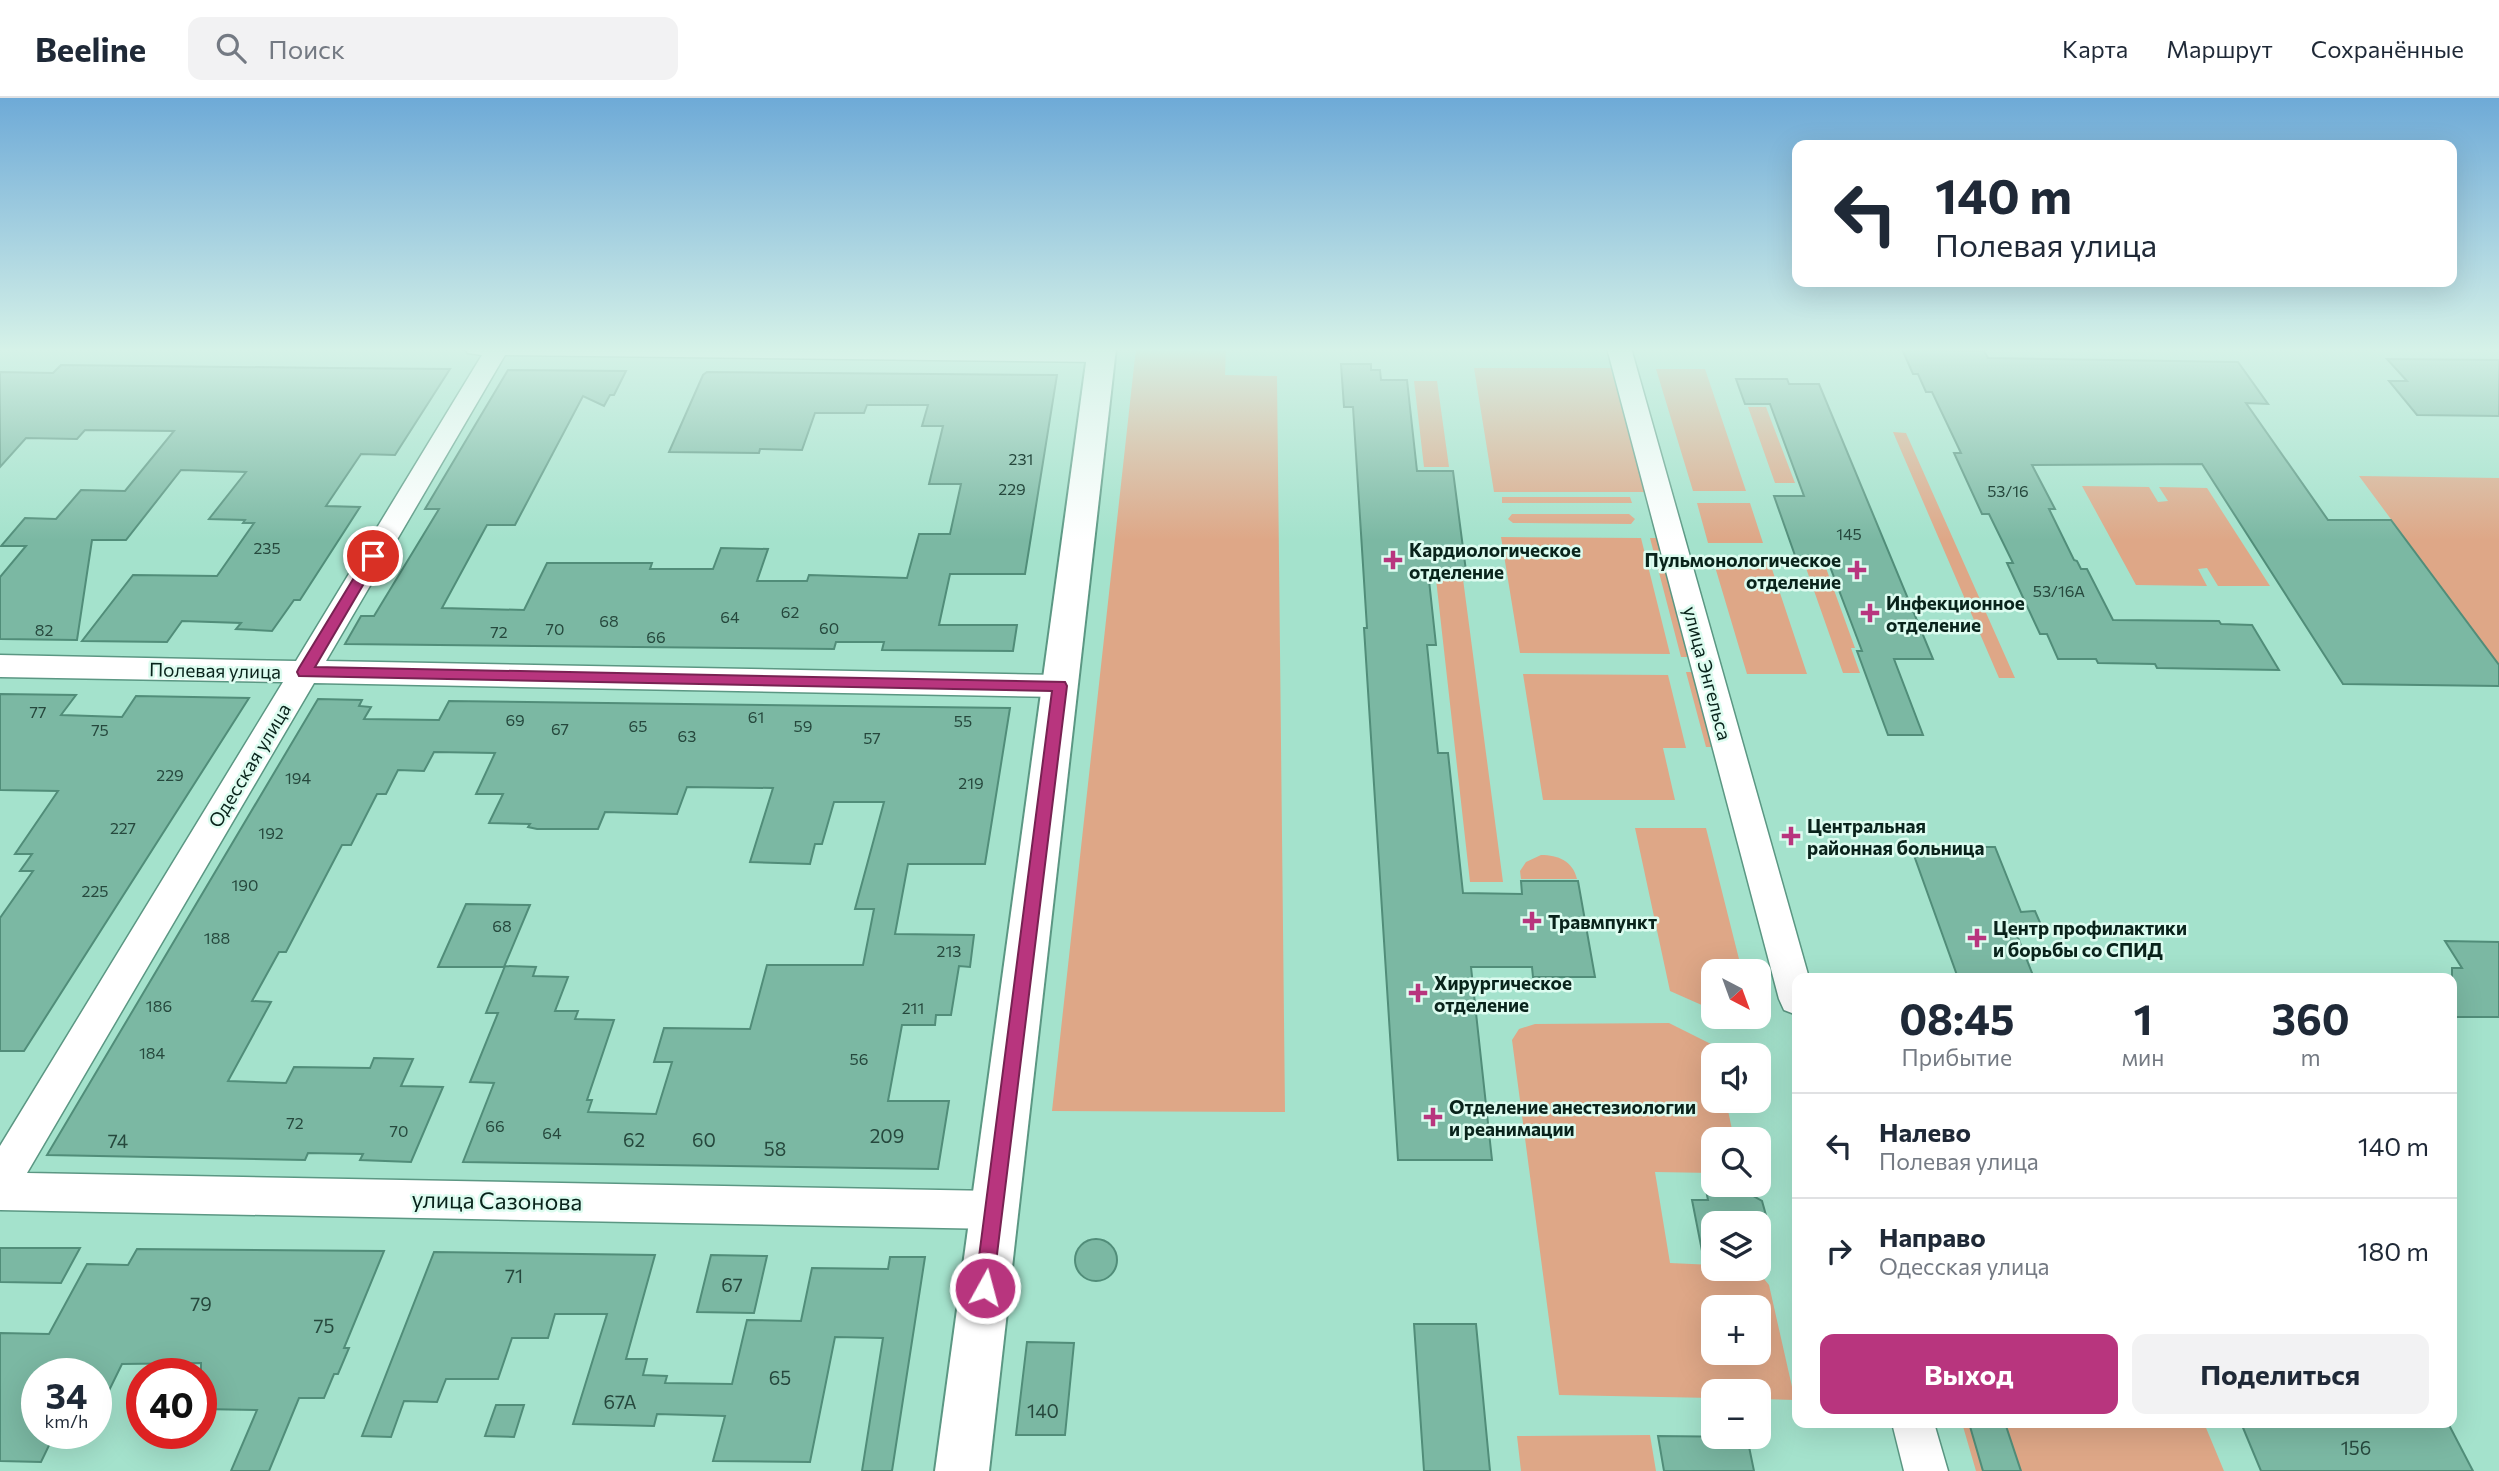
<!DOCTYPE html>
<html lang="ru">
<head>
<meta charset="utf-8">
<style>
	body { margin:0; font-family:Commissioner,sans-serif; background:#f2f2f3; color:#1f2937; height:100vh; display:flex; flex-direction:column; font-size:26px; white-space:nowrap }
	* { box-sizing:border-box; margin:0 }
	p { font-size:23px; color:#747a83 }
	.icon { flex:none; width:38px; height:38px; fill:none; stroke:currentColor; stroke-width:2; stroke-linecap:round; stroke-linejoin:round }
	.map { position:relative; flex:1; overflow:hidden }
	.drawer { position:absolute; left:1792px; top:875px; width:665px; height:455px; display:flex; flex-direction:column; background:#fff; border-radius:14px; box-shadow:0 7px 28px #0002 }
	.drawer>* { flex:none }
	.hud { position:absolute; left:1792px; top:42px; width:665px; height:147px; border-radius:14px; box-shadow:0 7px 28px #0002; background:#fff; color:#1f2937; overflow:hidden }
	.needle { width:46px; rotate:139deg }
	.fabs { position:absolute; left:1701px; top:861px; display:grid; gap:14px }
	.fabs a { display:grid; place-items:center; width:70px; height:70px; border-radius:14px; background:#fff; box-shadow:0 7px 28px #0002; font-size:35px }
	.speed { position:absolute; left:21px; top:1260px; display:flex; gap:14px; font-size:35px; font-weight:700; text-align:center }
	.speed>* { display:grid; place-content:center; width:91px; height:91px; border-radius:50%; background:#fff; box-shadow:0 7px 28px #0002; line-height:1 }
	.speed small { font-size:18px; font-weight:400 }
	.speed .limit { border:10px solid #d22; background:#fff; color:#111 }
	.pin { position:absolute; display:grid; place-items:center; width:60px; height:60px; color:#fff; margin:-30px; border:4px solid #fff; border-radius:50%; box-shadow:0 2px 7px #0007 }
	.me { position:absolute; width:77px; margin:-38px; rotate:7deg; stroke-linejoin:round; filter:drop-shadow(0 0 5px #0008) }
	.turn { display:flex; align-items:center; gap:24px; height:147px; padding:0 28px; font-size:32px }
	.turn .icon { width:91px; height:91px; stroke-width:2.5 }
	.turn b { display:block; font-size:49px; line-height:60px }
	.eta { display:flex; justify-content:space-evenly; align-items:center; height:119px; text-align:center }
	.eta b { font-size:42px; font-weight:700; line-height:49px }
	.button { display:flex; gap:14px; margin-top:auto; padding:14px 28px }
	.button a { flex:1; height:80px; border-radius:14px; background:#b8357e; color:#fff; font-size:28px; font-weight:700; line-height:80px; text-align:center }
	.button a+a { background:#f2f2f3; color:#1f2937 }
	ul { padding:0; list-style:none }
	li { display:flex; align-items:center; gap:21px; height:105px; padding:0 28px; border-top:2px solid #e0e1e3 }
	li div { flex:1 }
	li b { display:block; font-size:26px }
	li em { font-style:normal }
	header { display:flex; align-items:center; gap:42px; box-sizing:border-box; height:98px; padding:0 35px; background:#fff; border-bottom:2px solid #e0e1e3 }
	header strong { font-size:33px }
	nav { display:flex; gap:38px; margin-inline-start:auto; font-size:24px }
	.search { width:490px; height:63px; background:#f2f2f3; display:flex; align-items:center; gap:18px; box-sizing:border-box; padding:0 24px; border-radius:14px; color:#747a83; font-size:26px }
	.map>svg:first-child { display:block }
</style>
</head>
<body>
<header>
<strong>Beeline</strong>
<div class="search"><svg class="icon" aria-label="search" viewBox="0 0 24 24"><circle cx="10" cy="10" r="6"/><path d="M15 15l6 6"/></svg>Поиск</div>
<nav><a>Карта</a><a>Маршрут</a><a>Сохранённые</a></nav>
</header>
<div class="map">
<svg width="2499" height="1373" viewBox="0 0 2499 1373">
	<rect width="100%" height="100%" fill="#a4e2cc"/>
	<path fill="#dea787" fill-rule="evenodd" d="M 1136,250 L 1226,250 L 1225,277 L 1277,278 L 1285,1014 L 1052,1013 Z
		M 1474,270 L 1618,270 L 1652,394 L 1494,394 Z
		M 1656,271 L 1705,271 L 1746,393 L 1693,393 Z
		M 1414,283 L 1437,283 L 1449,369 L 1424,369 Z
		M 1748,309 L 1766,309 L 1795,385 L 1775,385 Z
		M 1893,334 L 1906,335 L 2015,580 L 1999,580 Z
		M 2359,378 L 2499,380 L 2499,567 Z
		M 2082,388 L 2149,389 L 2158,404 L 2168,403 L 2159,389 L 2207,390 L 2270,488 L 2218,488 L 2207,470 L 2198,471 L 2207,488 L 2136,487 Z
		M 1502,399 L 1630,399 L 1632,405 L 1502,405 Z
		M 1697,405 L 1750,405 L 1763,445 L 1708,445 Z
		M 1512,416 L 1629,416 L 1635,421 L 1631,426 L 1513,425 L 1508,421 Z
		M 1501,439 L 1641,440 L 1670,556 L 1520,555 Z
		M 1650,440 L 1664,440 L 1696,559 L 1681,559 Z
		M 1713,462 L 1769,462 L 1807,576 L 1747,576 Z
		M 1806,470 L 1826,470 L 1855,550 L 1851,550 L 1860,575 L 1843,575 Z
		M 1436,481 L 1463,481 L 1503,784 L 1470,784 Z
		M 1686,574 L 1701,574 L 1722,649 L 1706,649 Z
		M 1523,576 L 1668,577 L 1686,650 L 1663,650 L 1675,702 L 1543,702 Z
		M 1635,730 L 1706,730 L 1742,873 L 1713,873 L 1713,912 L 1670,893 Z
		M 1541,757 C 1558,757 1573,763 1577,781 L 1521,781 L 1520,773 L 1526,764 Z
		M 1669,925 L 1713,947 L 1716,957 L 1713,957 L 1713,1003 L 1726,1003 L 1734,1041 L 1713,1041 L 1713,1075 L 1655,1074 L 1670,1165 L 1713,1167 L 1713,1171 L 1756,1171 L 1769,1187 L 1795,1302 L 1759,1301 L 1759,1293 L 1713,1293 L 1713,1300 L 1559,1297 L 1512,942 L 1519,931 L 1535,926 ZM 1713,1209 L 1759,1209 L 1759,1255 L 1713,1255 Z
		M 1962,1325 L 2204,1325 L 2224,1373 L 1976,1373 Z
		M 1650,1337 L 1656,1373 L 1521,1373 L 1517,1338 Z"/>
	<path fill="#7bb8a3" stroke="#518d79" stroke-width="2" d="M 1902,251 L 1984,253 L 1988,260 L 2238,264 L 2268,306 L 2246,305 L 2328,422 L 2391,422 L 2499,567 L 2499,588 L 2343,586 L 2202,366 L 2032,367 L 2055,411 L 2049,411 L 2074,462 L 2077,463 L 2081,471 L 2087,471 L 2113,522 L 2219,523 L 2221,526 L 2252,527 L 2279,572 L 2157,570 L 2155,566 L 2098,565 L 2096,561 L 2058,561 L 2047,536 L 2040,536 L 2007,465 L 2013,465 L 1989,416 L 1982,416 L 1954,355 L 1961,355 L 1932,294 L 1926,294 L 1918,276 L 1913,276 Z
		M 2387,261 L 2499,262 L 2499,318 L 2417,317 L 2389,283 L 2407,283 Z
		M 1341,266 L 1371,266 L 1371,272 L 1380,272 L 1381,282 L 1407,282 L 1417,373 L 1453,373 L 1466,473 L 1428,473 L 1436,547 L 1427,547 L 1438,655 L 1448,655 L 1463,795 L 1522,796 L 1521,783 L 1578,783 L 1595,879 L 1533,879 L 1532,869 L 1471,869 L 1492,1062 L 1398,1062 L 1364,530 L 1367,530 L 1353,309 L 1344,309 Z
		M 61,267 L 334,270 L 450,271 L 395,357 L 361,356 L 326,408 L 360,409 L 300,502 L 294,502 L 272,533 L 236,531 L 241,525 L 182,523 L 167,544 L 82,543 L 133,477 L 217,478 L 254,425 L 243,425 L 245,422 L 209,421 L 246,374 L 181,372 L 126,442 L 92,442 L 77,542 L 0,541 L 0,479 L 26,448 L 1,448 L 25,420 L 56,421 L 81,392 L 125,393 L 174,333 L 85,332 L 77,341 L 26,340 L 0,369 L 0,274 L 53,275 Z
		M 508,272 L 626,273 L 614,297 L 610,297 L 604,308 L 583,298 L 515,427 L 487,427 L 442,510 L 524,512 L 547,465 L 652,465 L 650,471 L 713,471 L 721,450 L 768,451 L 757,483 L 807,483 L 809,477 L 907,480 L 919,436 L 950,436 L 961,386 L 929,386 L 943,328 L 922,328 L 928,307 L 867,307 L 864,315 L 815,315 L 802,352 L 760,351 L 759,355 L 669,354 L 703,277 L 707,274 L 1057,277 L 1025,476 L 950,476 L 939,527 L 1017,527 L 1013,553 L 882,552 L 884,544 L 836,544 L 834,551 L 345,546 L 361,518 L 374,518 L 439,411 L 425,411 Z
		M 1736,281 L 1787,281 L 1789,286 L 1819,286 L 1933,561 L 1894,561 L 1923,637 L 1888,637 L 1857,553 L 1862,553 L 1829,466 L 1798,466 L 1774,398 L 1804,398 L 1770,306 L 1745,306 Z
		M 0,596 L 76,597 L 61,617 L 122,619 L 136,598 L 249,600 L 24,953 L 0,953 L 0,820 L 33,773 L 20,773 L 32,756 L 15,756 L 58,693 L 0,692 Z
		M 318,601 L 362,602 L 359,608 L 371,609 L 364,621 L 439,622 L 449,603 L 1010,610 L 985,766 L 908,766 L 895,836 L 974,837 L 970,869 L 959,868 L 951,917 L 936,917 L 935,927 L 902,927 L 888,1003 L 949,1003 L 938,1071 L 463,1064 L 494,985 L 470,984 L 498,915 L 486,915 L 505,868 L 536,869 L 533,878 L 568,879 L 555,913 L 578,913 L 575,921 L 614,922 L 587,1002 L 592,1002 L 588,1014 L 656,1016 L 672,964 L 654,964 L 664,930 L 750,931 L 767,867 L 863,867 L 874,811 L 855,811 L 884,704 L 834,704 L 822,746 L 815,746 L 810,766 L 750,764 L 773,690 L 687,689 L 677,716 L 605,714 L 598,731 L 537,731 L 528,729 L 530,726 L 489,725 L 503,696 L 476,696 L 495,655 L 434,654 L 424,673 L 398,672 L 386,696 L 377,696 L 351,747 L 342,747 L 286,854 L 279,854 L 252,903 L 271,904 L 228,983 L 286,985 L 294,969 L 370,970 L 374,960 L 413,961 L 401,988 L 443,989 L 411,1064 L 360,1062 L 363,1056 L 308,1055 L 305,1062 L 47,1057 Z
		M 1911,749 L 1995,749 L 2021,814 L 2035,813 L 2045,836 L 2017,837 L 2034,880 L 1958,880 Z
		M 466,806 L 530,807 L 504,869 L 438,869 Z
		M 2445,843 L 2499,844 L 2499,919 L 2452,919 L 2452,870 L 2462,870 Z
		M 1705,1087 L 1748,1087 L 1750,1096 L 1762,1103 L 1769,1128 L 1759,1134 L 1759,1125 L 1713,1125 L 1713,1158 L 1703,1158 L 1692,1102 L 1708,1102 Z
		M1075 1162a21 21 0 1 1 42 0a21 21 0 1 1-42 0Z
		M 0,1150 L 80,1150 L 61,1185 L 0,1184 Z
		M 137,1151 L 384,1153 L 344,1250 L 349,1250 L 338,1276 L 334,1276 L 324,1300 L 299,1300 L 269,1373 L 231,1373 L 257,1312 L 201,1311 L 201,1265 L 122,1266 L 96,1319 L 96,1276 L 37,1276 L 37,1335 L 55,1335 L 41,1364 L 0,1363 L 0,1235 L 49,1236 L 87,1166 L 128,1167 Z
		M 434,1154 L 655,1157 L 626,1261 L 647,1261 L 643,1277 L 667,1278 L 665,1285 L 732,1286 L 747,1222 L 801,1223 L 812,1170 L 888,1171 L 890,1159 L 925,1159 L 892,1373 L 862,1373 L 883,1240 L 835,1239 L 810,1364 L 713,1363 L 725,1318 L 657,1316 L 654,1328 L 573,1326 L 607,1216 L 555,1216 L 548,1240 L 512,1240 L 498,1281 L 446,1281 L 437,1304 L 404,1303 L 391,1339 L 362,1338 Z
		M 711,1157 L 767,1158 L 754,1215 L 697,1214 Z
		M 1414,1226 L 1476,1226 L 1490,1373 L 1424,1373 Z
		M 1027,1244 L 1074,1245 L 1065,1337 L 1016,1337 Z
		M 496,1307 L 524,1307 L 514,1339 L 485,1338 Z
		M 1969,1325 L 2005,1325 L 2021,1373 L 1983,1373 Z
		M 2241,1325 L 2448,1325 L 2473,1373 L 2261,1373 Z
		M 1658,1338 L 1747,1339 L 1754,1373 L 1664,1373 Z"/>
	<g fill="none" stroke-linecap="round" stroke-linejoin="round">
		<defs>
			<path id="street" d="M 464,250 L 1101,250 L 1109,252 L 1113,257 L 1109,262 L 1101,264 L 505,257 L 326,563 L 1060,577 L 1071,580 L 1075,588 L 1071,596 L 1060,599 L 314,585 L 27,1075 L 995,1093 L 1009,1098 L 1015,1112 L 1009,1126 L 995,1131 L 0,1112 L 0,1048 L 283,584 L 0,579 L 0,557 L 296,563 L 482,257 L 468,255 Z
				M 1607,250 L 1631,250 L 1809,880 L 1797,880 L 1797,917 L 1784,912 L 1779,901 Z
				M 1892,1325 L 1934,1325 L 1948,1373 L 1904,1373 Z"/>
			<path id="secondary" d="M 1088,250 L 1116,250 L 989,1373 L 935,1373 Z"/>
		</defs>
		<use href="#street" stroke="#5b9783" stroke-width="3"/>
		<use href="#secondary" stroke="#5b9783" stroke-width="4"/>
		<use href="#street" fill="#fff" fill-rule="evenodd"/>
		<use href="#secondary" fill="#fff" fill-rule="evenodd"/>
	</g>
	<linearGradient id="sky" x2="0" y2="1"><stop stop-color="#6eaad7"/><stop offset="0.57" stop-color="#d6f2e8"/><stop offset="1" stop-color="#d6f2e8" stop-opacity="0"/></linearGradient>
	<rect width="2499" height="442" fill="url(#sky)"/>
	<path fill="#b8357e" stroke="#782252" stroke-width="2" d="M 373,453 L 380,458 L 315,569 L 1065,584 L 1067,588 L 992,1197 L 985,1200 L 978,1197 L 975,1190 L 1052,593 L 299,578 L 297,574 L 299,570 L 369,455 Z"/>
	<g fill="#b8357e" stroke="#ddfcf0" stroke-width="2.5">
		<path d="M1389.5 451.5h7v7h7v7h-7v7h-7v-7h-7v-7h7z"/>
		<path d="M1853.5 461.5h7v7h7v7h-7v7h-7v-7h-7v-7h7z"/>
		<path d="M1866.5 504.5h7v7h7v7h-7v7h-7v-7h-7v-7h7z"/>
		<path d="M1787.5 727.5h7v7h7v7h-7v7h-7v-7h-7v-7h7z"/>
		<path d="M1528.5 812.5h7v7h7v7h-7v7h-7v-7h-7v-7h7z"/>
		<path d="M1973.5 829.5h7v7h7v7h-7v7h-7v-7h-7v-7h7z"/>
		<path d="M1414.5 884.5h7v7h7v7h-7v7h-7v-7h-7v-7h7z"/>
		<path d="M1429.5 1008.5h7v7h7v7h-7v7h-7v-7h-7v-7h7z"/>
	</g>
	<g text-anchor="middle" dominant-baseline="central" stroke-width="5" stroke-linejoin="round" paint-order="stroke">
		<g font-size="16" fill="#26483d">
			<text x="1021" y="360">231</text>
			<text x="1012" y="390">229</text>
			<text x="2008" y="392">53/16</text>
			<text x="1849" y="435">145</text>
			<text x="267" y="449">235</text>
			<text x="2059" y="492">53/16А</text>
			<text x="790" y="513">62</text>
			<text x="730" y="518">64</text>
			<text x="609" y="522">68</text>
			<text x="829" y="529">60</text>
			<text x="555" y="530">70</text>
			<text x="44" y="531">82</text>
			<text x="499" y="533">72</text>
			<text x="656" y="538">66</text>
			<text x="38" y="613">77</text>
			<text x="756" y="618">61</text>
			<text x="515" y="621">69</text>
			<text x="963" y="622">55</text>
			<text x="638" y="627">65</text>
			<text x="803" y="627">59</text>
			<text x="560" y="630">67</text>
			<text x="100" y="631">75</text>
			<text x="687" y="637">63</text>
			<text x="872" y="639">57</text>
			<text x="170" y="676">229</text>
			<text x="298" y="679">194</text>
			<text x="971" y="684">219</text>
			<text x="123" y="729">227</text>
			<text x="271" y="734">192</text>
			<text x="245" y="786">190</text>
			<text x="95" y="792">225</text>
			<text x="502" y="827">68</text>
			<text x="217" y="839">188</text>
			<text x="949" y="852">213</text>
			<text x="159" y="907">186</text>
			<text x="913" y="909">211</text>
			<text x="152" y="954">184</text>
			<text x="859" y="960">56</text>
			<text x="295" y="1024">72</text>
			<text x="495" y="1027">66</text>
			<text x="399" y="1032">70</text>
			<text x="552" y="1034">64</text>
		</g>
		<g font-size="19" font-weight="bold" fill="#09231b" stroke="#ddfcf0" text-anchor="start">
			<text x="1409" y="451">Кардиологическое<tspan x="1409" dy="22">отделение</tspan></text>
			<text x="1841" y="461" text-anchor="end">Пульмонологическое<tspan x="1841" dy="22">отделение</tspan></text>
			<text x="1886" y="504">Инфекционное<tspan x="1886" dy="22">отделение</tspan></text>
			<text x="1807" y="727">Центральная<tspan x="1807" dy="22">районная больница</tspan></text>
			<text x="1548" y="823">Травмпункт</text>
			<text x="1993" y="829">Центр профилактики<tspan x="1993" dy="22">и борьбы со СПИД</tspan></text>
			<text x="1434" y="884">Хирургическое<tspan x="1434" dy="22">отделение</tspan></text>
			<text x="1449" y="1008">Отделение анестезиологии<tspan x="1449" dy="22">и реанимации</tspan></text>
		</g>
		<g font-size="19" fill="#09231b" stroke="#ddfcf0">
			<text transform="translate(215 572) rotate(1)">Полевая улица</text>
			<text transform="translate(1708 575) rotate(75)">улица Энгельса</text>
			<text transform="translate(249 667) rotate(-59)">Одесская улица</text>
		</g>
		<g font-size="19" fill="#26483d">
			<text x="887" y="1037">209</text>
			<text x="634" y="1041">62</text>
			<text x="704" y="1041">60</text>
			<text x="118" y="1042">74</text>
			<text x="775" y="1050">58</text>
			<text x="514" y="1177">71</text>
			<text x="732" y="1186">67</text>
			<text x="201" y="1205">79</text>
			<text x="324" y="1227">75</text>
			<text x="780" y="1279">65</text>
			<text x="620" y="1303">67А</text>
			<text x="1043" y="1312">140</text>
			<text x="2356" y="1349">156</text>
		</g>
		<g font-size="23" fill="#09231b" stroke="#ddfcf0">
			<text transform="translate(497 1102) rotate(1)">улица Сазонова</text>
		</g>
	</g>
</svg>
<div class="fabs">
<a><svg class="needle" viewBox="-14 -14 28 28"><path d="M0-13l5 13h-10z" fill="#e53935"/><path d="M0 13l5-13h-10z" fill="#747a83"/></svg></a>
<a><svg class="icon" aria-label="sound" viewBox="0 0 24 24"><path d="M4 9h4l5-4v14l-5-4H4zM17 9q2 3 0 6"/></svg></a>
<a><svg class="icon" aria-label="search" viewBox="0 0 24 24"><circle cx="10" cy="10" r="6"/><path d="M15 15l6 6"/></svg></a>
<a><svg class="icon" aria-label="layers" viewBox="0 0 24 24"><path d="M12 4l9 5-9 5-9-5zM3 14l9 5 9-5"/></svg></a>
<a>+</a>
<a>−</a>
</div>
<div class="speed"><div>34<small>km/h</small></div><div class="limit">40</div></div>
<div class="pin" style="left:373px;top:458px;background:#d93025"><svg class="icon" aria-label="arrive" viewBox="0 0 24 24"><path d="M6 21V4h12l-3 4 3 4H6"/></svg></div>
<svg class="me" style="left:985px;top:1190px" viewBox="-20 -20 40 40"><circle r="17" fill="#b8357e" stroke="#fff" stroke-width="3"/><path d="M0-11L8 9 0 5-8 9z" fill="#fff"/></svg>
<div class="hud">
<div class="turn"><svg class="icon" aria-label="left" viewBox="0 0 24 24"><path d="M17 20v-9H6M10 6l-5 5 5 5"/></svg><div><b>140 m</b>Полевая улица</div></div>
</div>
<section class="drawer">
<div class="eta">
<div><b>08:45</b><p>Прибытие</p></div>
<div><b>1</b><p>мин</p></div>
<div><b>360</b><p>m</p></div>
</div>
<ul>
<li><svg class="icon" aria-label="left" viewBox="0 0 24 24"><path d="M17 20v-9H6M10 6l-5 5 5 5"/></svg><div><b>Налево</b><p>Полевая улица</p></div><em>140 m</em></li>
<li><svg class="icon" aria-label="right" viewBox="0 0 24 24"><path d="M7 20v-9h11M14 6l5 5-5 5"/></svg><div><b>Направо</b><p>Одесская улица</p></div><em>180 m</em></li>
</ul>
<div class="button"><a>Выход</a><a>Поделиться</a></div>
</section>
</div>
</body>
</html>
